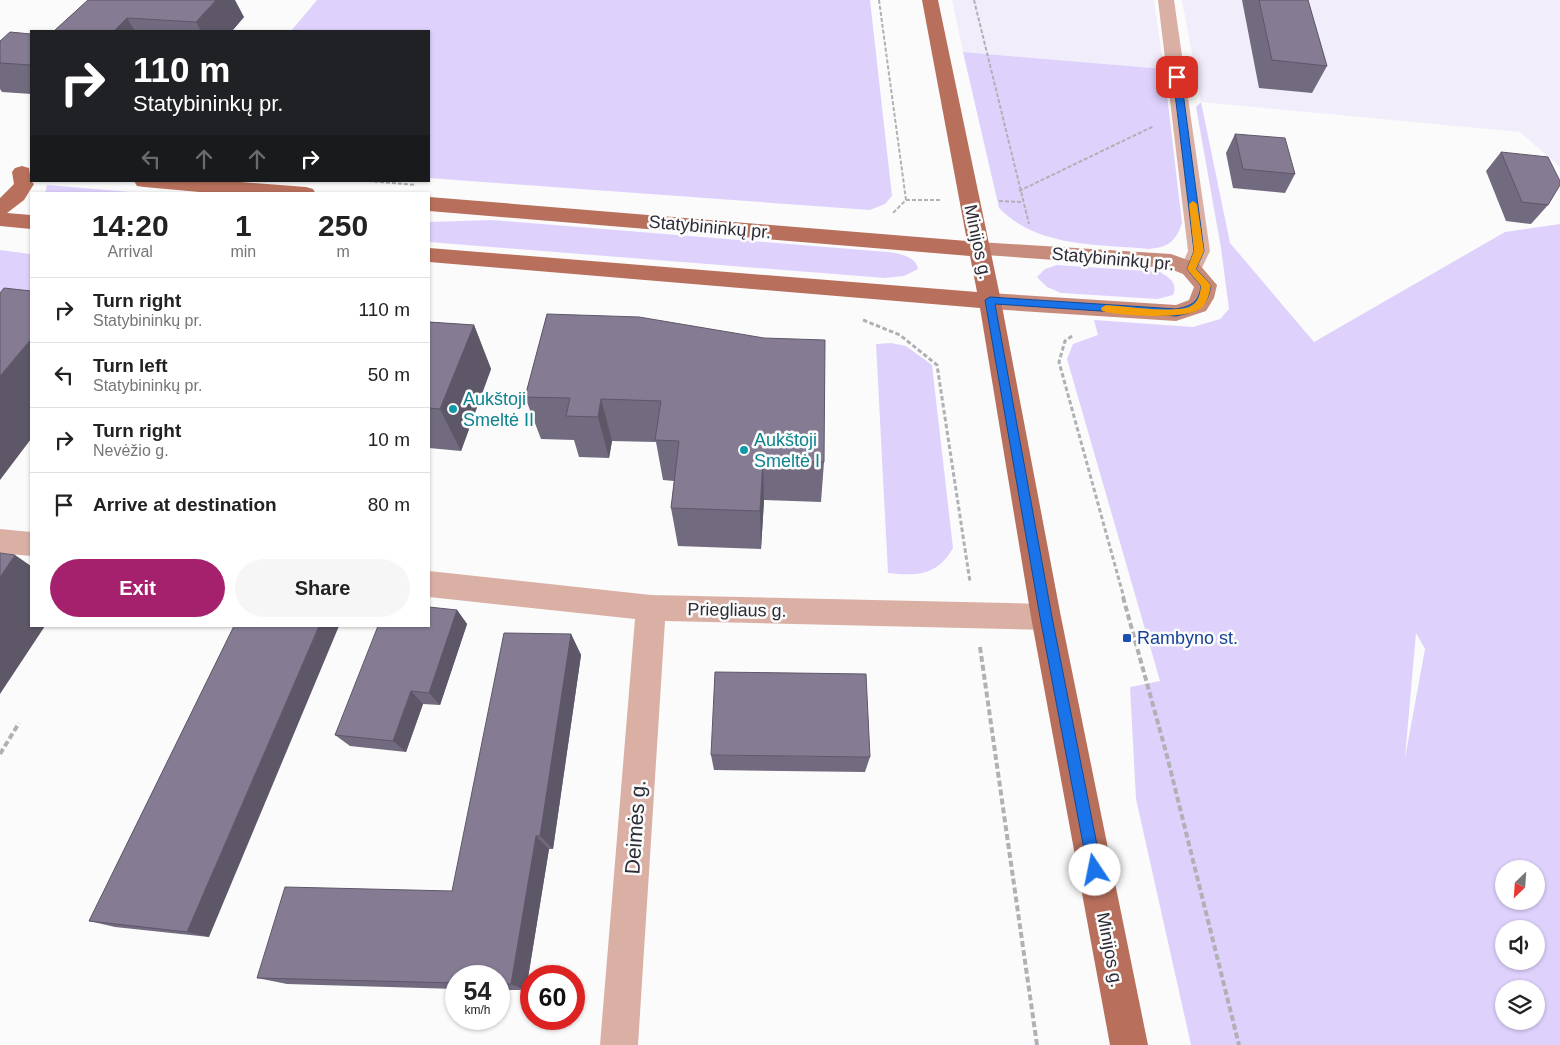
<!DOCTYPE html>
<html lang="en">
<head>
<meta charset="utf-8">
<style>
	body { margin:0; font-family:Helvetica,sans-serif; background:#f6f6f6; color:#222; height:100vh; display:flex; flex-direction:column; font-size:19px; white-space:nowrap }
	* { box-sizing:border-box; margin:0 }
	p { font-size:16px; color:#767676 }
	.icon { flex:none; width:28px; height:28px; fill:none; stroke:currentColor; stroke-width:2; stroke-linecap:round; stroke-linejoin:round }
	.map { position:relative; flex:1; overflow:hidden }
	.details { position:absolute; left:30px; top:192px; width:400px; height:435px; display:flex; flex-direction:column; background:#fff; border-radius:0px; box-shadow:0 1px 4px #0004 }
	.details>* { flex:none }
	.banner { position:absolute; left:30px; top:30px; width:400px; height:152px; border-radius:0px; box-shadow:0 1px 4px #0004; background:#202124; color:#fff; overflow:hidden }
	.needle { width:32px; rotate:205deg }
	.buttons { position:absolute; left:1495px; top:860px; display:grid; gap:10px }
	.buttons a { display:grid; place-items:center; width:50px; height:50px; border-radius:50%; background:#fff; box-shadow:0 1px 4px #0004; font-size:25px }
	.speed { position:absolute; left:445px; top:965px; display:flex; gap:10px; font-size:25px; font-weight:700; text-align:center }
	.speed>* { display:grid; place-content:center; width:65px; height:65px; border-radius:50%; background:#fff; box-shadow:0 1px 4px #0004; line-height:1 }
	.speed small { font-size:12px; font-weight:400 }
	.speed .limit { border:8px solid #d22; background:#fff; color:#111 }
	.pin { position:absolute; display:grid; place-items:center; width:42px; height:42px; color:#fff; margin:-21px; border-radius:10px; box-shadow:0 2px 8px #0006 }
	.me { position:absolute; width:55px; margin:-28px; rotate:349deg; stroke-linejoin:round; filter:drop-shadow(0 0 4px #0008) }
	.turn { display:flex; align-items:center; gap:18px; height:105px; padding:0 20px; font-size:22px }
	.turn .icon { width:65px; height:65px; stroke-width:2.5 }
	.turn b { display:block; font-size:35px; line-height:42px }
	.lanes { display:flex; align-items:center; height:48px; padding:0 20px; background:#0003; justify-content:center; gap:25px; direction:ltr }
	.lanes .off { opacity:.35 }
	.eta { display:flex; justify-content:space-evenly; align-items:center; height:85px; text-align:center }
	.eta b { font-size:30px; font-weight:700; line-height:35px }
	.action { display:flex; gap:10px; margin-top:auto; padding:10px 20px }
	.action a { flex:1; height:58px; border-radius:30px; background:#a6216d; color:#fff; font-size:20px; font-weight:700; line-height:58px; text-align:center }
	.action a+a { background:#f6f6f6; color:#222 }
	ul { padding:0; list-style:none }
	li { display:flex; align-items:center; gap:15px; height:65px; padding:0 20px; border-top:1px solid #e0e0e0 }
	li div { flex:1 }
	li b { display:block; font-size:19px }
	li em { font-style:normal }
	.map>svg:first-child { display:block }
</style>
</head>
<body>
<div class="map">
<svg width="1560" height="1045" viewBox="0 0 1560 1045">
	<rect width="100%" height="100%" fill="#fbfbfb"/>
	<path fill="#f1edfb" d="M 952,0 L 1154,0 L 1164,69 L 963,52 Z
		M 1182,0 L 1560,0 L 1560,167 L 1520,132 L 1201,102 Z"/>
	<path fill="#ded2fd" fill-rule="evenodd" d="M 317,0 L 870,0 L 892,196 L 885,204 L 870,210 L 429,178 L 429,31 L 291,31 Z
		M 963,52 L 1164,69 L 1182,223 C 1176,241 1169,247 1149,249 C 1098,244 1038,248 999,208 Z
		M 1201,102 L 1230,243 L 1314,342 L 1505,232 L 1560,224 L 1560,1045 L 1191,1045 L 1136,799 L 1130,687 L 1160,681 L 1067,359 L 1073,344 L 1098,335 L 1094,320 L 1193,327 L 1220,319 L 1229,309 L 1221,248 L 1196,107 ZM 1416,633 L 1425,649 L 1405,758 ZM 1504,869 L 1536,869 L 1536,901 L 1504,901 ZM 1504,929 L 1536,929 L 1536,961 L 1504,961 ZM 1504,989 L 1536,989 L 1536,1021 L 1504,1021 Z
		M 47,185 L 154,194 L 45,194 Z
		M 492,220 L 887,252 C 898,253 916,256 918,269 L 904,276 L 885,278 L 429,242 L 429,222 Z
		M 0,250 L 31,254 L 31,327 L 0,366 Z
		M 1057,265 L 1160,272 C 1170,278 1178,283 1173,295 L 1157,299 L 1061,293 L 1047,287 L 1037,277 L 1045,269 Z
		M 891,343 L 906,346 L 932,365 L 953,548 C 937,576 917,576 888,573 L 876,344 Z"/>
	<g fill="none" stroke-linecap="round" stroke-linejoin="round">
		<path stroke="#b1b0b4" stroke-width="2" stroke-dasharray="4 2" stroke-linecap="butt" d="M 879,0 L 906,200 L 892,214
			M 974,0 L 1029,224
			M 368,181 L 416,185
			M 1019,191 L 1154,126
			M 906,200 L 940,200
			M 999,201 L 1022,202"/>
		<path stroke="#b1b0b4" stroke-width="3" stroke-dasharray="4.5 2.5" stroke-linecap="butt" d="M 863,320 L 900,335 L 937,365 L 970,582
			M 1072,336 L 1065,341 L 1059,362 L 1124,598"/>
		<path stroke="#b1b0b4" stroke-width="4" stroke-dasharray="6 3" stroke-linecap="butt" d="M 1123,597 L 1166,752 L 1239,1045
			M 980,647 L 1037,1045
			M 0,754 L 19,723"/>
		<path fill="#dab0a5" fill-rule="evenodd" d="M 1158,0 L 1174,0 L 1210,251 L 1199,274 L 1191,277 L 1183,274 L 1180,269 L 1188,251 Z
			M 0,529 L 31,532 L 31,556 L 0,553 Z
			M 429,571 L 651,595 L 1046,604 L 1056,608 L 1061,617 L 1056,626 L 1046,630 L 665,621 L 638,1045 L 600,1045 L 635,619 L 429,597 Z"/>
		<path fill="#c78b7b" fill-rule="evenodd" d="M 979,242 L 1171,254 L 1199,264 L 1217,285 L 1214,298 L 1206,311 L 1176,321 L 990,309 L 982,307 L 979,301 L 982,295 L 990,293 L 1176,305 L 1189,300 L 1194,287 L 1183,274 L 1168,268 L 971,254 L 968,249 L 971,244 Z"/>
		<path fill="#b8705c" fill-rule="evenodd" d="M 922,0 L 938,0 L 1001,301 L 1061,617 L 1148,1045 L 1110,1045 L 1031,617 L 980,308 L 429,262 L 429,248 L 977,292 L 970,256 L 429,211 L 429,197 L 967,241 Z
			M 22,166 L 29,168 L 31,181 L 34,184 L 24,200 L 7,213 L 31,215 L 31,229 L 0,226 L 0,198 L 14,184 L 12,172 L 15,168 Z
			M 134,181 L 228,181 L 306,187 L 313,189 L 316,194 L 222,194 L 144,187 L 137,186 Z"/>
	</g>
	<path fill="#726b7f" d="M 88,0 L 244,17 L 232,31 L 54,31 Z
		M 1242,0 L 1308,0 L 1327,66 L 1312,93 L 1259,88 Z
		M 31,34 L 31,94 L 2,92 L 0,89 L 0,41 Z
		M 1235,134 L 1295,174 L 1285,193 L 1233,188 L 1226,153 Z
		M 1501,152 L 1548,205 L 1531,224 L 1506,221 L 1486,171 Z
		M 547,314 L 824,462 L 821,502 L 764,500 L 761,549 L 678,546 L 671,508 L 674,481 L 663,480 L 656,442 L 612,441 L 609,458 L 579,457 L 574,440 L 541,439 L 525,397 Z
		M 429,322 L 474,325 L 491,369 L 461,451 L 429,448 Z
		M 457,610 L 467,624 L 440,705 L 423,704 L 406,752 L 350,746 L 335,735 Z
		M 234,626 L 209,937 L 115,927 L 89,921 Z
		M 571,634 L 581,655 L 553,849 L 549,849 L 526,990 L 499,990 L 499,976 L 456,976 L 456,989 L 287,984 L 257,978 L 452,891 Z
		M 711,755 L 870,757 L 865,772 L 714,770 Z"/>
	<path fill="#5d5768" d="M 216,0 L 235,0 L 244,17 L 232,31 L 201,31 L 196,22 Z
		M 127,18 L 135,31 L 114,31 Z
		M 474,325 L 491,369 L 461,451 L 440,409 Z
		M 31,339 L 31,439 L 0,480 L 0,376 Z
		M 601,399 L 612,441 L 609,458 L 598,417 Z
		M 763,460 L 764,500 L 761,549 L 760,511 Z
		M 15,555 L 31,566 L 31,626 L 45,626 L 0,694 L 0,577 Z
		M 457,610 L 467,624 L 440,705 L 429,693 Z
		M 319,626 L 339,626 L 209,937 L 187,932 Z
		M 571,634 L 581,655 L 553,849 L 540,836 Z
		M 411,691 L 423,704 L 406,752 L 393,741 Z
		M 536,836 L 549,849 L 526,990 L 511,984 Z"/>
	<path fill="#857c94" stroke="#5d5768" d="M 88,0 L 216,0 L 196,22 L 127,18 L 114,31 L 54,31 Z
		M 1259,0 L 1308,0 L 1327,66 L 1272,60 Z
		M 10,32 L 31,34 L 31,65 L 0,63 L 0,41 Z
		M 1235,134 L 1285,138 L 1295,174 L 1243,169 Z
		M 1501,152 L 1548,157 L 1560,181 L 1560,185 L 1548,205 L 1522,202 Z
		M 4,288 L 31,291 L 31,339 L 0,376 L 0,293 Z
		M 547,314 L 639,317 L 764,338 L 825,340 L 824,462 L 763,460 L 760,511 L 671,508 L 679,441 L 655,440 L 661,401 L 601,399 L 598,417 L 566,416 L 570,398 L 525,397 Z
		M 429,322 L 474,325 L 440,409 L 429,408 Z
		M 0,553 L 15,555 L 0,577 Z
		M 429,607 L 457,610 L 429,693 L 411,691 L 393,741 L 335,735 L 378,626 L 429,626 Z
		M 234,626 L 319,626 L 187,932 L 89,921 Z
		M 504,633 L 571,634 L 540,836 L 536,836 L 511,984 L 499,984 L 499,976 L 456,976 L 456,983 L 257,978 L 285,887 L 452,891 Z
		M 715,672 L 866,674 L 870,757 L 711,755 Z"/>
	<path fill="#1a73e8" stroke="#114b97" d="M 1177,75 L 1181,77 L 1204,251 L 1196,269 L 1211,285 C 1207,309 1198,311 1176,316 L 995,304 L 1052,617 L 1102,870 L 1100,875 L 1095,877 L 1090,875 L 1088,870 L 1040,617 L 985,300 L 990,297 L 1176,309 C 1192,306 1199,302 1201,286 L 1187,269 L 1194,251 L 1173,77 Z"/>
	<path fill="#f59e0b" d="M 1193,201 L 1197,204 L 1204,251 L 1196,269 L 1211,285 C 1209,295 1207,307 1196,311 C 1180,319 1120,316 1102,311 L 1101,308 L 1106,305 C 1123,306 1177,314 1191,306 C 1199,302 1200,294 1201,286 L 1187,269 L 1194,251 L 1189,204 Z"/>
	<g fill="#0f9aa8" stroke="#fbfbfb" stroke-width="2">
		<circle cx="453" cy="409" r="5"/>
		<circle cx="744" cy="450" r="5"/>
	</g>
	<rect fill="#1a4fb4" stroke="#fbfbfb" stroke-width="2" x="1122" y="633" width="10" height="10" rx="2.5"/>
	<g text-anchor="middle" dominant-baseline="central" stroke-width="5" stroke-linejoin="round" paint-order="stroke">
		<g font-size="18" fill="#2d2b35" stroke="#fbfbfb">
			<text transform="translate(710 227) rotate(5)">Statybininkų pr.</text>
			<text transform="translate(978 242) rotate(78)">Minijos g.</text>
			<text transform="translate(1113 259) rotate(5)">Statybininkų pr.</text>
			<text transform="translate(737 610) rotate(1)">Priegliaus g.</text>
			<text transform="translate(1110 950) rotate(79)">Minijos g.</text>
		</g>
		<g font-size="18" fill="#0d838f" stroke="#fbfbfb" text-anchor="start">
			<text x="463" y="399">Aukštoji<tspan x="463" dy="21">Smeltė II</tspan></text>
			<text x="754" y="440">Aukštoji<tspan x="754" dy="21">Smeltė I</tspan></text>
		</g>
		<g font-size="18" fill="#164399" stroke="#fbfbfb" text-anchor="start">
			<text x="1137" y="638">Rambyno st.</text>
		</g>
		<g font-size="21" fill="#2d2b35" stroke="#fbfbfb">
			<text transform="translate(635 827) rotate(-86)">Deimės g.</text>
		</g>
	</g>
</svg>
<div class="buttons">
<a><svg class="needle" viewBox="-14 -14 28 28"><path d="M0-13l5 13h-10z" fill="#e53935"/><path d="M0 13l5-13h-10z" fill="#767676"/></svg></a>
<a><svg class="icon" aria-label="sound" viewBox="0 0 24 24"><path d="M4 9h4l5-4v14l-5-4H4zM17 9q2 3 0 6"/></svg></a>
<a><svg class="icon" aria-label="layers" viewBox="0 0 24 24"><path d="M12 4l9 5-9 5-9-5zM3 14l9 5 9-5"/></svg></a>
</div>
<div class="speed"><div>54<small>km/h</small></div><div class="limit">60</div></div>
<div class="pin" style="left:1177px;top:77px;background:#d93025"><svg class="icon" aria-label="arrive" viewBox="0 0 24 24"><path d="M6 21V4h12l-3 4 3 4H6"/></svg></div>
<svg class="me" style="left:1095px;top:870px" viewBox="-20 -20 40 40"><circle r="19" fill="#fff"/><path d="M0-13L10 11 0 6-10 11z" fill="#1a73e8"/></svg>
<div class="banner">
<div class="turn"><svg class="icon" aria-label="right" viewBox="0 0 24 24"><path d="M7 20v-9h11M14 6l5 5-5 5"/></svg><div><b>110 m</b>Statybininkų pr.</div></div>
<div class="lanes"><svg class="icon off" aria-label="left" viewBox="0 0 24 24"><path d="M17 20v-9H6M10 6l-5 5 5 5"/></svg><svg class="icon off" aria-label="ahead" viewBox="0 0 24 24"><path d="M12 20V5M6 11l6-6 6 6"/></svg><svg class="icon off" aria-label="ahead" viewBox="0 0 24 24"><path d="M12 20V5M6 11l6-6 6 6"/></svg><svg class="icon" aria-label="right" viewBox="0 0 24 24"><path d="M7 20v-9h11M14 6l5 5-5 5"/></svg></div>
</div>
<section class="details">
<div class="eta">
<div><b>14:20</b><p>Arrival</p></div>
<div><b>1</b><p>min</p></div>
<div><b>250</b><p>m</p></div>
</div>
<ul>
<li><svg class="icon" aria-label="right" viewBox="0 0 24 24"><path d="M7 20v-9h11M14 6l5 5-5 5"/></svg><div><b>Turn right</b><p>Statybininkų pr.</p></div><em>110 m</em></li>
<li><svg class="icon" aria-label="left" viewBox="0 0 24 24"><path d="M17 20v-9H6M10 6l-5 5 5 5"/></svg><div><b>Turn left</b><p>Statybininkų pr.</p></div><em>50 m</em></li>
<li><svg class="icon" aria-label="right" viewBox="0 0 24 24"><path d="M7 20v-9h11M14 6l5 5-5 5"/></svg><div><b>Turn right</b><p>Nevėžio g.</p></div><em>10 m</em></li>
<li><svg class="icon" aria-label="arrive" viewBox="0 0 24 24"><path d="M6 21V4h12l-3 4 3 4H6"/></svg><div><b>Arrive at destination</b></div><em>80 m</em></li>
</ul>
<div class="action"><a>Exit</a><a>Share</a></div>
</section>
</div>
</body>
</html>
